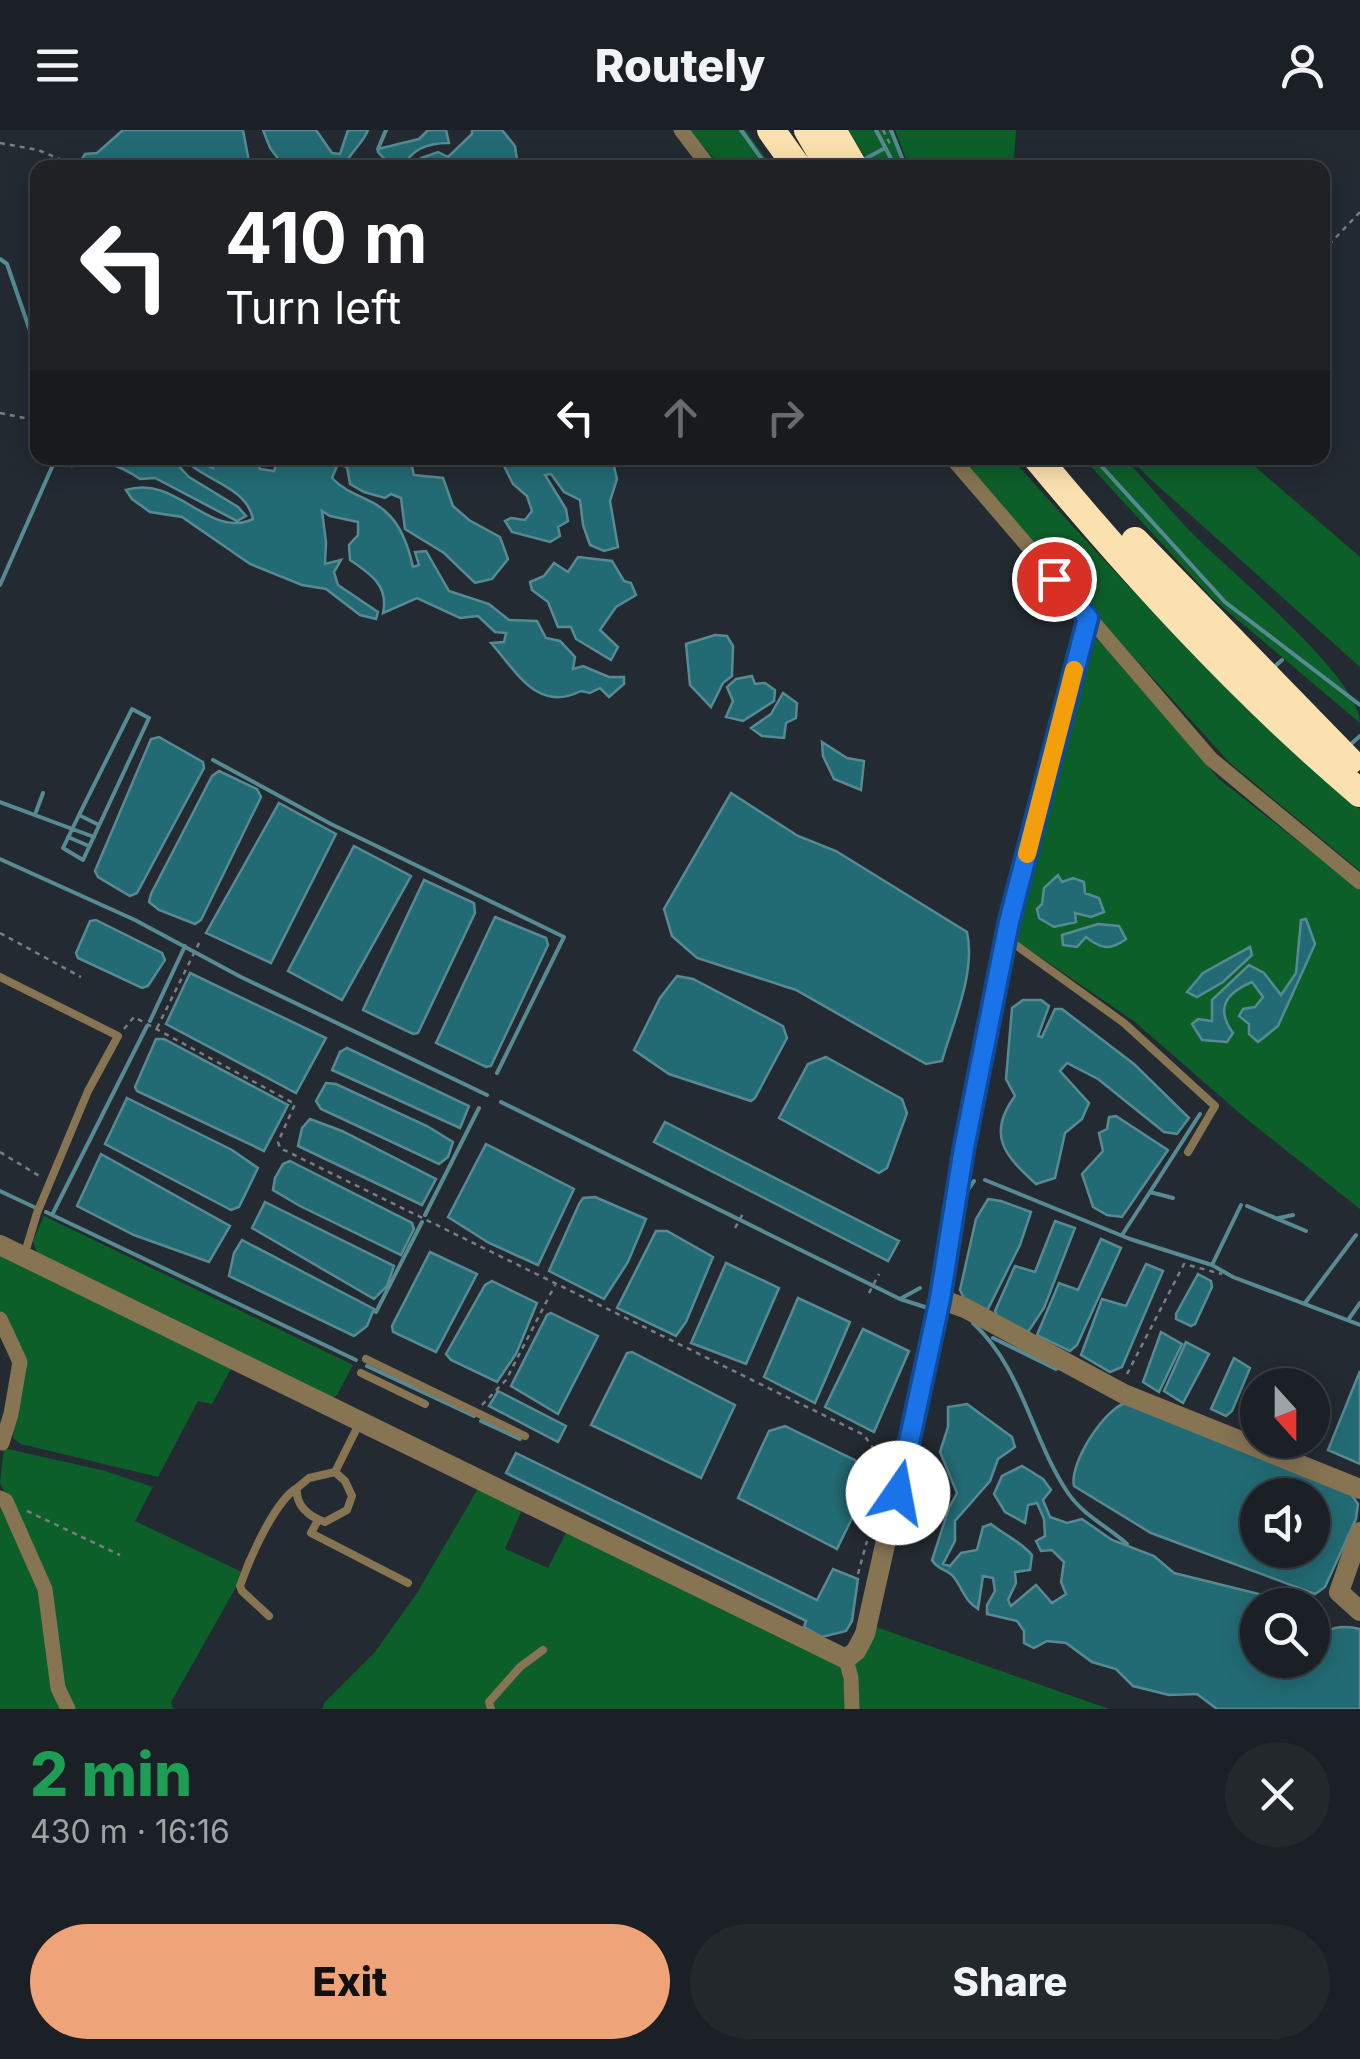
<!DOCTYPE html>
<html lang="en">
<head>
<meta charset="utf-8">
<style>
	body { margin:0; font-family:Inter,sans-serif; background:#23282d; color:#f1f3f6; height:100vh; display:flex; flex-direction:column; font-size:38px; white-space:nowrap }
	* { box-sizing:border-box; margin:0 }
	p { font-size:32px; color:#9fa3a7 }
	.icon { flex:none; width:55px; height:55px; fill:none; stroke:currentColor; stroke-width:2; stroke-linecap:round; stroke-linejoin:round }
	.map { position:relative; height:1579px; overflow:hidden }
	.side { display:flex; flex-direction:column; background:#1a2025; flex:1 }
	.side>* { flex:none }
	.hud { position:absolute; left:30px; top:30px; width:1300px; height:305px; border-radius:20px; box-shadow:0 5px 25px #0003,0 0 0 2px #383e42; background:#202124; color:#fff; overflow:hidden }
	.needle { width:65px; rotate:159deg }
	.controls { position:absolute; left:1240px; top:1238px; display:grid; gap:20px }
	.controls a { display:grid; place-items:center; width:90px; height:90px; border-radius:50%; background:#1a2025; box-shadow:0 5px 25px #0003,0 0 0 2px #383e42; font-size:50px }
	.pin { position:absolute; display:grid; place-items:center; width:85px; height:85px; color:#fff; margin:-42px; border:5px solid #fff; border-radius:50%; box-shadow:0 2px 10px #0007 }
	.me { position:absolute; width:110px; margin:-55px; rotate:12deg; stroke-linejoin:round; filter:drop-shadow(0 0 8px #0008) }
	.turn { display:flex; align-items:center; gap:35px; height:210px; padding:0 30px; font-size:45px }
	.turn .icon { width:130px; height:130px; stroke-width:2.5 }
	.turn b { display:block; font-size:70px; line-height:85px }
	.lanes { display:flex; align-items:center; height:95px; padding:0 30px; background:#0003; justify-content:center; gap:50px; direction:ltr }
	.lanes .off { opacity:.35 }
	.round { display:grid; place-items:center; flex:none; width:105px; height:105px; border-radius:52px; background:#23282d }
	.head { display:flex; align-items:center; justify-content:space-between; height:170px; padding:0 30px }
	h1 { font-size:60px; font-weight:800; line-height:75px; color:#1e9e55 }
	.action { display:flex; gap:20px; margin-top:auto; padding:20px 30px }
	.action a { flex:1; height:115px; border-radius:60px; background:#efa378; color:#111; font-size:40px; font-weight:800; line-height:115px; text-align:center }
	.action a+a { background:#23282d; color:#f1f3f6 }
	header { display:flex; justify-content:space-between; align-items:center; height:130px; padding:0 30px; background:#1a2025; font-size:45px; font-weight:800 }
	.map>svg:first-child { display:block }
</style>
</head>
<body>
<header><svg class="icon" aria-label="menu" viewBox="0 0 24 24"><path d="M4 6h16M4 12h16M4 18h16"/></svg>Routely<svg class="icon" aria-label="person" viewBox="0 0 24 24"><circle cx="12" cy="8" r="4"/><path d="M4 21q1-7 8-7t8 7"/></svg></header>
<div class="map">
<svg width="1360" height="1579" viewBox="0 0 1360 1579">
	<rect width="100%" height="100%" fill="#232a31"/>
	<path fill="#0d5f2a" fill-rule="evenodd" d="M 689,0 L 745,0 L 772,37 L 721,37 Z
		M 848,0 L 893,0 L 907,37 L 871,37 Z
		M 895,0 L 1016,0 L 1014,29 L 1007,37 L 909,37 Z
		M 962,328 L 1011,328 C 1121,450 1234,573 1360,679 L 1360,741 L 1229,632 L 1082,470 Z
		M 1083,328 L 1125,328 C 1147,353 1169,379 1192,403 C 1228,440 1360,547 1360,593 L 1212,468 Z
		M 1130,328 L 1245,328 L 1360,427 L 1360,537 L 1147,346 Z
		M 1088,504 L 1093,505 L 1125,537 L 1219,649 L 1360,760 L 1360,1079 L 1244,987 L 1135,892 L 1011,807 L 1011,796 L 1052,646 L 1052,617 ZM 1301,790 L 1315,814 L 1277,896 L 1255,877 L 1263,867 L 1252,852 C 1234,859 1223,869 1224,890 L 1202,910 L 1198,889 L 1212,892 L 1249,835 L 1281,866 L 1296,843 Z
		M 44,1086 L 353,1235 L 337,1265 L 332,1269 L 38,1126 L 33,1111 Z
		M 0,1126 L 232,1237 L 212,1274 L 198,1271 L 158,1347 L 21,1314 L 13,1308 L 16,1271 L 10,1222 L 0,1196 Z
		M 4,1318 L 105,1341 L 153,1357 L 135,1391 L 244,1443 L 171,1572 L 173,1579 L 72,1579 L 60,1554 L 28,1407 L 0,1353 Z
		M 479,1357 L 523,1377 L 505,1419 L 548,1438 L 567,1401 L 841,1534 L 848,1579 L 322,1579 L 325,1572 L 375,1522 L 417,1463 Z
		M 0,1373 L 42,1460 L 64,1579 L 0,1579 Z
		M 876,1497 L 1109,1579 L 855,1579 L 852,1537 Z"/>
	<path fill="#236b74" stroke="#578a92" stroke-width="2.5" fill-rule="evenodd" d="M 123,0 L 243,0 L 250,37 L 77,37 L 85,24 L 97,23 Z
		M 263,0 L 316,0 L 332,23 L 340,24 L 348,0 L 368,0 C 362,15 349,23 344,37 L 285,38 L 270,18 Z
		M 428,0 L 446,0 L 449,13 C 431,13 411,18 404,37 L 392,37 L 378,22 L 378,19 L 419,9 Z
		M 472,0 L 502,0 L 515,16 L 517,30 L 509,37 L 412,37 L 421,28 L 438,22 L 448,27 L 472,4 Z
		M 68,328 L 171,328 L 189,347 L 238,377 L 246,386 L 237,391 L 155,348 L 140,349 C 118,334 98,327 72,336 Z
		M 215,328 L 256,328 L 260,339 L 274,341 L 279,328 L 410,328 L 414,345 L 443,348 L 453,376 L 469,390 L 500,407 L 508,429 L 492,449 L 475,453 L 444,423 L 405,399 L 401,368 L 391,364 L 385,368 L 364,362 L 350,354 L 347,337 L 338,334 L 332,348 C 350,367 372,367 388,384 C 402,397 409,419 413,437 L 419,435 L 415,422 L 426,421 L 449,461 L 489,474 L 509,490 L 537,491 L 546,508 L 560,511 L 575,527 L 573,539 L 583,536 L 609,547 L 624,547 L 624,554 L 609,567 L 600,558 L 590,563 L 581,561 C 537,583 517,542 491,513 L 504,512 L 506,503 L 495,502 L 478,486 L 460,488 L 417,468 L 383,483 C 389,456 371,444 350,430 L 349,415 L 358,405 L 358,392 L 330,386 L 322,381 L 326,412 L 325,434 L 341,430 L 334,442 L 338,455 L 378,482 L 376,489 L 360,485 L 326,459 L 302,455 L 250,434 L 182,387 L 150,382 L 132,369 L 126,360 C 177,344 209,410 253,389 C 247,360 214,353 192,336 L 203,334 L 213,338 L 211,329 Z
		M 500,328 L 612,328 L 617,349 L 610,371 L 618,417 L 604,421 L 590,415 L 583,395 L 580,370 L 564,362 L 551,344 L 545,345 L 566,379 L 568,391 L 558,397 L 560,406 L 550,412 L 512,402 L 505,391 L 511,388 L 525,390 L 532,381 L 527,366 L 513,354 Z
		M 578,427 L 612,431 L 624,451 L 631,453 L 636,465 L 616,477 L 600,500 L 618,517 L 611,530 L 576,509 L 571,497 L 558,497 L 548,472 L 532,460 L 530,452 L 544,446 L 554,433 L 568,442 Z
		M 715,505 L 727,506 L 733,516 L 732,546 L 723,553 L 711,577 L 690,555 L 686,514 Z
		M 752,546 L 755,554 L 765,553 L 775,560 L 774,571 L 743,591 L 726,587 L 733,571 L 727,557 L 736,549 Z
		M 783,563 L 797,573 L 796,588 L 786,593 L 784,608 L 762,606 L 751,598 L 771,584 Z
		M 159,607 L 203,632 L 204,638 L 137,763 L 130,766 L 98,747 L 95,741 L 151,609 Z
		M 822,612 L 847,628 L 864,631 L 861,660 L 834,649 L 823,626 Z
		M 219,641 L 257,659 L 261,667 L 201,790 L 195,794 L 159,780 L 149,772 L 151,764 L 212,646 Z
		M 731,663 L 798,706 L 836,721 L 967,802 C 976,843 953,892 942,931 L 926,934 L 796,860 L 697,828 L 672,806 L 664,779 Z
		M 279,673 L 336,704 L 271,833 L 206,803 Z
		M 354,716 L 411,746 L 342,870 L 288,841 Z
		M 1058,745 L 1062,752 L 1073,748 L 1084,752 L 1085,763 L 1099,768 L 1104,782 L 1091,787 L 1075,783 L 1076,792 L 1054,797 L 1039,788 L 1037,779 L 1042,774 L 1044,758 Z
		M 424,750 L 474,773 L 475,783 L 418,903 L 413,904 L 363,880 Z
		M 495,787 L 546,808 L 548,815 L 491,936 L 486,937 L 436,913 Z
		M 1306,789 L 1315,814 L 1278,896 L 1258,912 L 1249,904 L 1249,894 L 1239,886 L 1243,879 L 1255,877 L 1263,867 L 1252,852 C 1226,863 1215,878 1233,903 L 1227,912 L 1202,910 L 1192,894 L 1198,889 L 1212,891 L 1212,870 L 1249,835 L 1264,843 L 1281,865 L 1296,843 L 1301,790 Z
		M 96,790 L 162,823 L 165,830 L 148,856 L 142,858 L 78,828 L 76,823 L 90,791 Z
		M 1098,794 L 1119,796 L 1126,809 C 1110,821 1101,819 1086,807 L 1077,817 L 1063,815 L 1062,805 Z
		M 1250,817 L 1252,825 L 1223,852 L 1197,867 L 1187,862 L 1203,843 Z
		M 190,843 L 326,908 L 296,963 L 166,894 Z
		M 677,846 L 693,849 L 783,896 L 787,908 L 755,968 L 751,971 L 669,944 L 634,920 L 660,868 Z
		M 1023,870 L 1041,870 L 1049,876 L 1038,906 L 1042,907 L 1055,879 L 1062,879 L 1134,934 L 1189,988 L 1177,1004 L 1164,1002 L 1098,949 L 1067,933 L 1060,941 L 1089,973 L 1082,989 L 1065,1003 L 1055,1048 L 1036,1054 C 1005,1026 986,1005 1015,966 L 1006,949 L 1012,878 Z
		M 156,909 L 164,909 L 288,975 L 264,1021 L 137,961 L 135,957 Z
		M 347,918 L 469,976 L 460,998 L 332,940 L 340,922 Z
		M 826,927 L 902,969 L 907,983 L 887,1038 L 879,1043 L 779,988 L 808,934 Z
		M 326,953 L 336,954 L 427,996 L 453,1012 L 448,1027 L 439,1034 L 321,979 L 316,971 Z
		M 127,968 L 232,1020 L 258,1038 L 239,1077 L 231,1080 L 105,1014 Z
		M 1116,986 L 1168,1020 L 1122,1087 L 1107,1085 L 1093,1077 L 1082,1044 L 1103,1021 L 1099,1003 L 1107,999 L 1109,987 Z
		M 310,989 L 342,1001 L 436,1049 L 422,1075 L 298,1016 L 302,998 Z
		M 665,992 L 899,1111 L 888,1131 L 654,1012 Z
		M 486,1014 L 574,1059 L 538,1135 L 489,1113 L 448,1087 Z
		M 101,1024 L 230,1096 L 209,1132 L 134,1105 L 77,1076 Z
		M 290,1031 L 412,1093 L 414,1099 L 401,1125 L 300,1076 L 273,1060 L 275,1048 L 283,1034 Z
		M 595,1067 L 646,1089 L 628,1132 L 604,1169 L 549,1141 L 579,1074 L 583,1068 Z
		M 988,1069 L 1001,1071 L 1031,1082 L 1020,1115 L 987,1181 L 964,1168 L 960,1160 L 976,1089 Z
		M 265,1072 L 394,1136 L 387,1156 L 374,1169 L 252,1098 Z
		M 1055,1091 L 1075,1098 L 1044,1178 L 1028,1202 L 998,1188 L 995,1181 L 1015,1136 L 1035,1142 Z
		M 656,1101 L 667,1101 L 713,1127 L 686,1192 L 676,1206 L 617,1178 Z
		M 1101,1109 L 1121,1118 L 1077,1215 L 1070,1221 L 1037,1205 L 1059,1153 L 1078,1160 Z
		M 242,1110 L 374,1179 L 367,1196 L 354,1206 L 229,1146 L 234,1123 Z
		M 430,1122 L 477,1144 L 436,1222 L 393,1202 L 392,1196 Z
		M 726,1133 L 779,1158 L 746,1234 L 691,1213 Z
		M 1146,1134 L 1163,1141 L 1122,1237 L 1110,1242 L 1081,1225 L 1102,1169 L 1126,1176 Z
		M 1198,1144 L 1211,1151 L 1212,1157 L 1195,1194 L 1191,1196 L 1176,1189 L 1176,1184 Z
		M 492,1151 L 537,1173 L 516,1224 L 497,1252 L 451,1230 L 446,1224 L 485,1155 Z
		M 798,1168 L 850,1192 L 815,1273 L 764,1247 Z
		M 551,1183 L 598,1206 L 558,1284 L 511,1256 L 547,1185 Z
		M 863,1199 L 909,1221 L 874,1302 L 825,1277 Z
		M 1161,1202 L 1182,1214 L 1159,1262 L 1143,1252 Z
		M 1186,1212 L 1209,1224 L 1183,1273 L 1164,1261 Z
		M 632,1222 L 735,1275 L 701,1348 L 591,1295 L 627,1223 Z
		M 1234,1228 L 1250,1238 L 1232,1281 L 1226,1286 L 1211,1279 Z
		M 1360,1241 L 1360,1334 L 1328,1320 Z
		M 498,1261 L 566,1296 L 558,1312 L 489,1276 Z
		M 1125,1273 L 1349,1361 L 1358,1374 L 1356,1389 L 1325,1457 L 1315,1464 L 1151,1403 L 1074,1356 C 1069,1333 1104,1280 1125,1273 ZM 1258,1365 L 1312,1365 L 1312,1420 L 1258,1420 Z
		M 967,1274 L 1012,1307 L 1015,1317 L 998,1329 L 990,1351 L 955,1391 L 955,1411 L 943,1434 L 950,1436 L 961,1423 L 977,1420 L 983,1397 L 991,1394 C 1006,1406 1020,1411 1032,1425 L 1030,1440 L 1015,1442 L 1016,1453 L 1008,1470 L 1011,1476 L 1036,1455 L 1052,1473 L 1066,1464 L 1061,1452 L 1064,1432 L 1052,1420 L 1041,1421 L 1036,1411 L 1045,1406 L 1044,1389 L 1037,1373 L 1028,1375 L 1025,1393 L 1005,1382 L 994,1364 L 1002,1346 L 1022,1336 L 1043,1349 L 1051,1360 L 1043,1370 L 1050,1387 L 1067,1393 L 1082,1389 L 1112,1410 L 1154,1426 L 1174,1443 L 1259,1464 L 1264,1475 L 1258,1475 L 1257,1480 L 1253,1483 L 1257,1486 L 1258,1530 L 1312,1530 C 1312,1501 1335,1493 1360,1499 L 1360,1579 L 1217,1579 L 1197,1564 L 1169,1565 L 1133,1556 L 1116,1539 L 1092,1532 L 1066,1513 L 1047,1511 L 1034,1518 L 1024,1513 L 1024,1501 L 1017,1491 L 987,1484 L 987,1475 L 995,1461 L 993,1448 L 983,1446 L 978,1479 C 964,1471 962,1456 952,1445 C 944,1438 938,1440 932,1430 L 949,1378 L 957,1363 L 940,1322 L 948,1297 L 948,1277 Z
		M 785,1296 L 871,1338 L 874,1343 L 837,1419 L 738,1368 L 769,1301 Z
		M 516,1323 L 817,1470 L 833,1439 L 858,1449 L 852,1491 L 846,1501 L 822,1507 L 804,1497 L 806,1491 L 506,1343 Z"/>
	<g fill="none" stroke-linecap="round" stroke-linejoin="round">
		<path stroke="#578a92" stroke-width="4" d="M 741,0 L 768,38
			M 876,0 L 896,38
			M 891,0 L 906,38
			M 378,19 L 386,0
			M 865,29 L 885,18
			M 0,129 L 7,134 L 38,224
			M 1094,328 L 1225,472 L 1360,575
			M 0,455 L 56,328
			M 1273,538 L 1282,530
			M 1351,614 L 1360,606
			M 213,630 L 331,694 L 564,807 L 497,943
			M 0,672 L 94,707
			M 36,682 L 43,663
			M 79,685 L 63,718 L 83,730 L 149,588 L 132,579 L 79,685 L 99,695
			M 68,707 L 89,716
			M 0,729 L 135,790 L 241,847 L 487,965
			M 150,891 L 185,816
			M 501,972 L 900,1169 L 925,1177
			M 985,1050 L 1130,1109 L 1212,1135 L 1233,1147 L 1360,1195
			M 0,1061 L 34,1077
			M 1150,1062 L 1200,984
			M 1247,1076 L 1306,1101
			M 46,1082 L 356,1230
			M 52,1085 L 147,896
			M 425,1085 L 479,978
			M 1279,1088 L 1293,1085
			M 1122,1105 L 1150,1062 L 1173,1068
			M 1212,1135 L 1241,1075
			M 947,1144 L 962,1068 L 974,1051
			M 900,1169 L 920,1158
			M 1305,1173 L 1356,1105
			M 376,1182 L 422,1092
			M 1348,1190 L 1360,1173
			M 973,1193 C 1023,1239 1031,1308 1068,1363 C 1084,1386 1107,1396 1127,1414
			M 993,1208 L 1056,1239
			M 367,1236 L 474,1286
			M 481,1291 L 520,1309"/>
		<path stroke="#787e84" stroke-width="2.5" stroke-dasharray="5 5" stroke-linecap="butt" d="M 883,0 L 891,16
			M 0,13 L 38,20 L 67,32
			M 1322,122 L 1360,82
			M 0,283 L 25,288 L 38,286
			M 0,803 L 81,847
			M 157,898 L 201,809
			M 124,899 L 134,887 L 295,974 L 278,1012 L 280,1018 L 864,1305 L 885,1335
			M 0,1022 L 41,1047
			M 735,1098 L 744,1082
			M 869,1163 L 879,1144
			M 1127,1244 L 1184,1134 L 1222,1144
			M 482,1275 L 506,1250 L 555,1155
			M 27,1381 L 120,1425
			M 858,1444 L 867,1411"/>
		<path stroke="#867453" stroke-width="8" d="M 1006,808 L 1124,893 L 1215,976 L 1188,1022
			M 0,847 L 118,906 L 88,961 L 37,1083 L 24,1126
			M 940,1167 L 964,1018 L 1009,792 L 1089,488
			M 366,1229 L 525,1306
			M 361,1243 L 425,1274
			M 335,1342 L 309,1348 L 297,1358 C 295,1375 309,1387 325,1392 L 347,1380 L 352,1366 L 345,1351 L 335,1342 L 359,1294
			M 318,1390 L 311,1403 L 408,1453
			M 269,1486 L 242,1461 L 240,1456 C 249,1430 274,1372 297,1358
			M 491,1579 L 489,1572 L 520,1537 L 543,1520"/>
		<path stroke="#867453" stroke-width="15" d="M 681,0 L 710,38
			M 952,328 L 1211,629 L 1360,752
			M 0,1189 L 20,1232 L 11,1284 L 2,1313
			M 0,1368 L 6,1371 L 45,1459 L 58,1558 L 68,1579
			M 846,1529 L 851,1548 L 852,1579"/>
		<path stroke="#867453" stroke-width="20" d="M 0,1115 L 846,1529 L 856,1521 L 865,1504 L 940,1169 L 965,1178 L 1124,1264 L 1360,1359
			M 1360,1402 L 1339,1462 L 1360,1481"/>
		<path stroke="#fbe1af" stroke-width="28" d="M 771,0 L 798,38
			M 808,0 L 830,38
			M 832,0 L 854,38
			M 1037,328 C 1136,447 1242,563 1360,663
			M 1135,411 L 1349,631"/>
	</g>
	<g fill="none" stroke-linecap="round" stroke-linejoin="round">
		<defs>
			<path id="route" d="M 898,1363 L 940,1169 L 964,1018 L 1009,792 L 1088,488 L 1054,449"/>
		</defs>
		<use href="#route" stroke="#114b97" stroke-width="25"/>
		<use href="#route" stroke="#1a73e8" stroke-width="18"/>
		<path stroke="#f59e0b" stroke-width="18" d="M 1027,724 L 1074,540"/>
	</g>
</svg>
<div class="controls">
<a><svg class="needle" viewBox="-14 -14 28 28"><path d="M0-13l5 13h-10z" fill="#e53935"/><path d="M0 13l5-13h-10z" fill="#9fa3a7"/></svg></a>
<a><svg class="icon" aria-label="sound" viewBox="0 0 24 24"><path d="M4 9h4l5-4v14l-5-4H4zM17 9q2 3 0 6"/></svg></a>
<a><svg class="icon" aria-label="search" viewBox="0 0 24 24"><circle cx="10" cy="10" r="6"/><path d="M15 15l6 6"/></svg></a>
</div>
<div class="pin" style="left:1054px;top:449px;background:#d93025"><svg class="icon" aria-label="arrive" viewBox="0 0 24 24"><path d="M6 21V4h12l-3 4 3 4H6"/></svg></div>
<svg class="me" style="left:898px;top:1363px" viewBox="-20 -20 40 40"><circle r="19" fill="#fff"/><path d="M0-13L10 11 0 6-10 11z" fill="#1a73e8"/></svg>
<div class="hud">
<div class="turn"><svg class="icon" aria-label="left" viewBox="0 0 24 24"><path d="M17 20v-9H6M10 6l-5 5 5 5"/></svg><div><b>410 m</b>Turn left</div></div>
<div class="lanes"><svg class="icon" aria-label="left" viewBox="0 0 24 24"><path d="M17 20v-9H6M10 6l-5 5 5 5"/></svg><svg class="icon off" aria-label="ahead" viewBox="0 0 24 24"><path d="M12 20V5M6 11l6-6 6 6"/></svg><svg class="icon off" aria-label="right" viewBox="0 0 24 24"><path d="M7 20v-9h11M14 6l5 5-5 5"/></svg></div>
</div>
</div>
<section class="side">
<div class="head"><div><h1>2 min</h1><p>430 m · 16:16</p></div><a class="round"><svg class="icon" aria-label="close" viewBox="0 0 24 24"><path d="M6 6l12 12M18 6L6 18"/></svg></a></div>
<div class="action"><a>Exit</a><a>Share</a></div>
</section>
</body>
</html>
